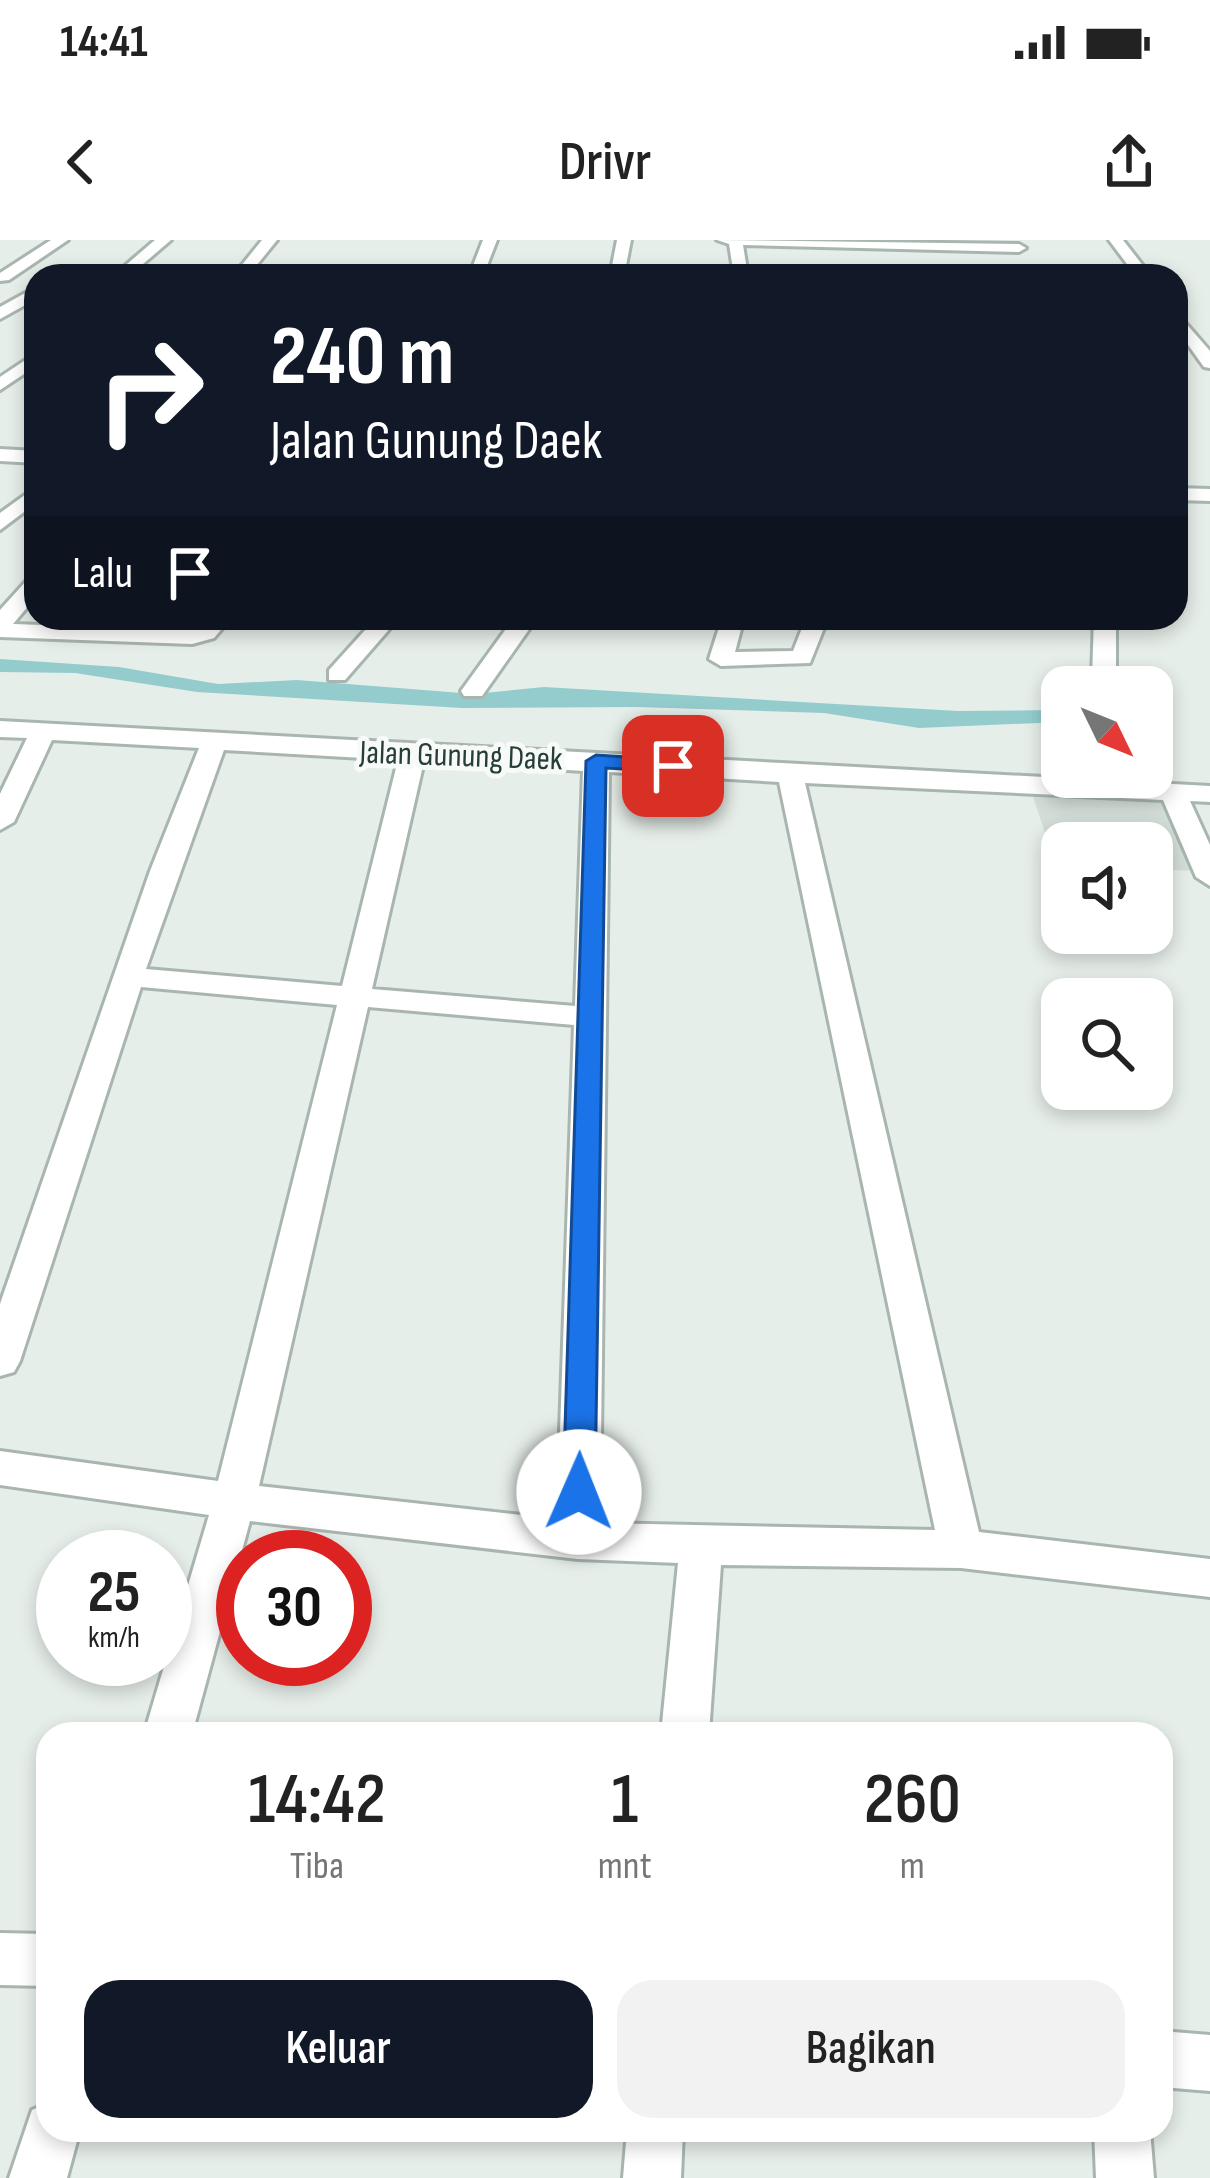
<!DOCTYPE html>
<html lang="id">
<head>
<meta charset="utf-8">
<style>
	body { margin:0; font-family:"Sofia Sans Condensed",sans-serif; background:#f2f2f2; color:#222; height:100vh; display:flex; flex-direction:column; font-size:45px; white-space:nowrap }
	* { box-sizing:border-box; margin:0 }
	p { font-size:39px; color:#767676 }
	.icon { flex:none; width:66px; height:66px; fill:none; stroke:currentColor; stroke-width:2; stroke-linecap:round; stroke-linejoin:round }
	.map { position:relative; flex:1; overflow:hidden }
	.panel { position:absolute; left:36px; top:1482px; width:1137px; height:420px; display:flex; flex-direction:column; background:#fff; border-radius:36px; box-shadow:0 6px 18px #0003 }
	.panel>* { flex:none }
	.top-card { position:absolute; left:24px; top:24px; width:1164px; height:366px; border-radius:36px; box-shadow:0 6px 18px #0003; background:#111827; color:#fff; overflow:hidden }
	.needle { width:78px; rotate:133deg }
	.buttons { position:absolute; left:1041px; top:426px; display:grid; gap:24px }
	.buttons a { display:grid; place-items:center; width:132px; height:132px; border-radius:24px; background:#fff; box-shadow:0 6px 18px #0003; font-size:60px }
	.speed { position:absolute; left:36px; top:1290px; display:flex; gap:24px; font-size:60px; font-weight:700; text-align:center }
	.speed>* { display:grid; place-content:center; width:156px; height:156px; border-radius:50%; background:#fff; box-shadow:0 6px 18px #0003; line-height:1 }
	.speed small { font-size:30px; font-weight:400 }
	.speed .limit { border:18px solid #d22; background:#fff; color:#111 }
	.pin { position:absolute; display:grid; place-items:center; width:102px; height:102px; color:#fff; margin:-51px; border-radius:24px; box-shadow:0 6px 18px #0006 }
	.me { position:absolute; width:132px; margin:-66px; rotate:1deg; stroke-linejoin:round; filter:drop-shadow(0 0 9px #0008) }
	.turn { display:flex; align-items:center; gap:42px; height:252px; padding:0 48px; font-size:54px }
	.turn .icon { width:156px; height:156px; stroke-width:2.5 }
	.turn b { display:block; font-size:84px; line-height:102px }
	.then { display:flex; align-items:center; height:114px; padding:0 48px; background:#0003; gap:24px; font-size:45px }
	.eta { display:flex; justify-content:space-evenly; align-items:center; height:204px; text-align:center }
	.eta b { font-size:72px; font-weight:600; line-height:84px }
	.action { display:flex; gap:24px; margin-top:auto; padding:24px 48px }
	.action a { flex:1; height:138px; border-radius:36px; background:#111827; color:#fff; font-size:48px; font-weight:600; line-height:138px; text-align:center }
	.action a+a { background:#f2f2f2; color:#222 }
	.status { display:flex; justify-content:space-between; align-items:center; height:84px; padding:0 60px; background:#fff; direction:ltr }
	.status svg { height:33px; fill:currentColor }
	header { display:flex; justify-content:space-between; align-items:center; height:156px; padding:0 48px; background:#fff; font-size:54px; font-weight:600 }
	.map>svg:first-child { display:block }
</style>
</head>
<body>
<div class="status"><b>14:41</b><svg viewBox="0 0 49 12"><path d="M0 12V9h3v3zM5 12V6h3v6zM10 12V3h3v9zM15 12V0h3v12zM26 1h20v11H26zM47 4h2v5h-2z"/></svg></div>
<header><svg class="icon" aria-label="back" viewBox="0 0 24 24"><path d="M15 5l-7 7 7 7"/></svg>Drivr<svg class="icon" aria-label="share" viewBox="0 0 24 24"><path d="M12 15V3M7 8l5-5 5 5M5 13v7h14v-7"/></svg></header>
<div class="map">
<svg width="1210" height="1938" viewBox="0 0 1210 1938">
	<rect width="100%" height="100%" fill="#e6eee9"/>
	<path fill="#d4ded8" d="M 1033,557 L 1167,561 L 1194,631 L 1152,629 L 1152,603 L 1062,603 L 1062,625 L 1056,625 Z"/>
	<path fill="#94cccd" d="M 0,419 L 119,427 L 218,444 L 297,440 L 474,454 L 544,447 L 958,471 L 1062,470 L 1062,482 L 919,488 L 824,473 L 637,467 L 462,468 L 197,452 L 75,433 L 0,432 Z"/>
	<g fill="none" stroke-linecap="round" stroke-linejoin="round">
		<defs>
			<path id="minor" d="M 51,0 L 68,0 L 9,40 L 0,41 L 0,33 Z
				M 155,0 L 171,0 L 129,36 L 113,36 Z
				M 262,0 L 277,0 L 248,36 L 233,36 Z
				M 483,0 L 497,0 L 483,36 L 469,36 Z
				M 617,0 L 631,0 L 624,36 L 610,36 Z
				M 717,0 L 1019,4 L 1026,8 L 1019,12 L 743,5 L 748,36 L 734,36 L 729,4 Z
				M 1109,0 L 1123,0 L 1151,36 L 1136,36 Z
				M 36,47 L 36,59 L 0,79 L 0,67 Z
				M 1176,72 L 1210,111 L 1210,128 L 1204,127 L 1176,88 Z
				M 36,113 L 36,126 L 0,150 L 0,137 Z
				M 0,209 L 36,211 L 36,223 L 0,221 Z
				M 36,247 L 36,263 L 0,290 L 0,273 Z
				M 1176,248 L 1210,249 L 1210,261 L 1176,260 Z
				M 36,337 L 36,357 L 13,384 L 191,390 L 207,378 L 231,378 L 214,398 L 192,404 L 0,397 L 0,370 L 28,339 Z
				M 376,378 L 399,378 L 345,440 L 329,440 L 329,430 Z
				M 514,378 L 537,378 L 482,456 L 464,456 L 461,451 Z
				M 722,378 L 744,378 L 735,412 L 793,411 L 806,378 L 828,378 L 810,423 L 721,426 L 709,419 Z
				M 1094,378 L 1116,378 L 1116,438 L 1104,445 L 1092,438 Z
				M 0,481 L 1210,546 L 1210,562 L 1190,561 L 1210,605 L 1210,646 L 1196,637 L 1163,560 L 805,543 L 979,1292 L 1210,1319 L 1210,1357 L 961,1328 L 721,1325 L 709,1494 L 661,1494 L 678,1323 L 578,1319 L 250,1281 L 192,1494 L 144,1494 L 209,1275 L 0,1245 L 0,1211 L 218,1241 L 337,765 L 141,747 L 20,1121 L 14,1132 L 0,1136 L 0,1064 L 150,631 L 199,508 L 52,500 L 14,582 L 0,590 L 0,554 L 27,498 L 0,497 ZM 224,510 L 398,520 L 342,746 L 146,729 ZM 424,521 L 583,531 L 575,766 L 372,749 ZM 609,532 L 779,542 L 935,1290 L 600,1283 ZM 368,767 L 574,785 L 557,1279 L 259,1246 Z
				M 0,1693 L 48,1694 L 48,1746 L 0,1745 Z
				M 1161,1791 L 1210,1795 L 1210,1851 L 1161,1847 Z
				M 48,1863 L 48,1890 L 80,1890 L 67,1938 L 9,1938 L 32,1870 Z
				M 627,1890 L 683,1890 L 681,1938 L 623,1938 Z
				M 1094,1890 L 1150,1890 L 1154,1938 L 1096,1938 Z"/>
		</defs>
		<use href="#minor" stroke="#a9b6af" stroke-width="6"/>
		<use href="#minor" fill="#fff" fill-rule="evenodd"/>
	</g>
	<path fill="#1a73e8" stroke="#114b97" stroke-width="3" d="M 596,515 L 673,520 L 683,526 L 673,532 L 606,528 L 595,1252 L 591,1261 L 579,1265 L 568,1261 L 563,1252 L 586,521 Z"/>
	<g text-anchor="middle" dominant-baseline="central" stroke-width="10" stroke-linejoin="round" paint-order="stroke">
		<g font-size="33" fill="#273e35" stroke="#f7faf8">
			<text transform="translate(461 516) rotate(2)">Jalan Gunung Daek</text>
		</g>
	</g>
</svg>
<div class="buttons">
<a><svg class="needle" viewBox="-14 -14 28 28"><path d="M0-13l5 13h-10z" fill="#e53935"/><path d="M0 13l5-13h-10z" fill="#767676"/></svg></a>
<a><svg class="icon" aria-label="sound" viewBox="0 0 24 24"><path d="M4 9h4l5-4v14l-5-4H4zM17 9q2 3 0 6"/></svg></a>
<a><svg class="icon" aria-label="search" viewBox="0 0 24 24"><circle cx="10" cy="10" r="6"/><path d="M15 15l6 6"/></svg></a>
</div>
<div class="speed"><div>25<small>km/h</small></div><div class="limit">30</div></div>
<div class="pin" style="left:673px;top:526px;background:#d93025"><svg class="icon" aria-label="arrive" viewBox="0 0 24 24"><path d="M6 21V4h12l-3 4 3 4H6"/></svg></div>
<svg class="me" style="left:579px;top:1252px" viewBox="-20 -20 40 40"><circle r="19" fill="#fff"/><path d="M0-13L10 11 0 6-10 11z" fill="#1a73e8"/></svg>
<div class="top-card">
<div class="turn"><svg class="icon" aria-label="right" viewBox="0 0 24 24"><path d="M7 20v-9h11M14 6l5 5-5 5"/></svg><div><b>240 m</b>Jalan Gunung Daek</div></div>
<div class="then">Lalu<svg class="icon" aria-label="arrive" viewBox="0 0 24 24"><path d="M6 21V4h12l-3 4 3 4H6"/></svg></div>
</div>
<section class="panel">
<div class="eta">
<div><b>14:42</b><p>Tiba</p></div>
<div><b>1</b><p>mnt</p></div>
<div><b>260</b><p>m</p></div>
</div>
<div class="action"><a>Keluar</a><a>Bagikan</a></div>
</section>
</div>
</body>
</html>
